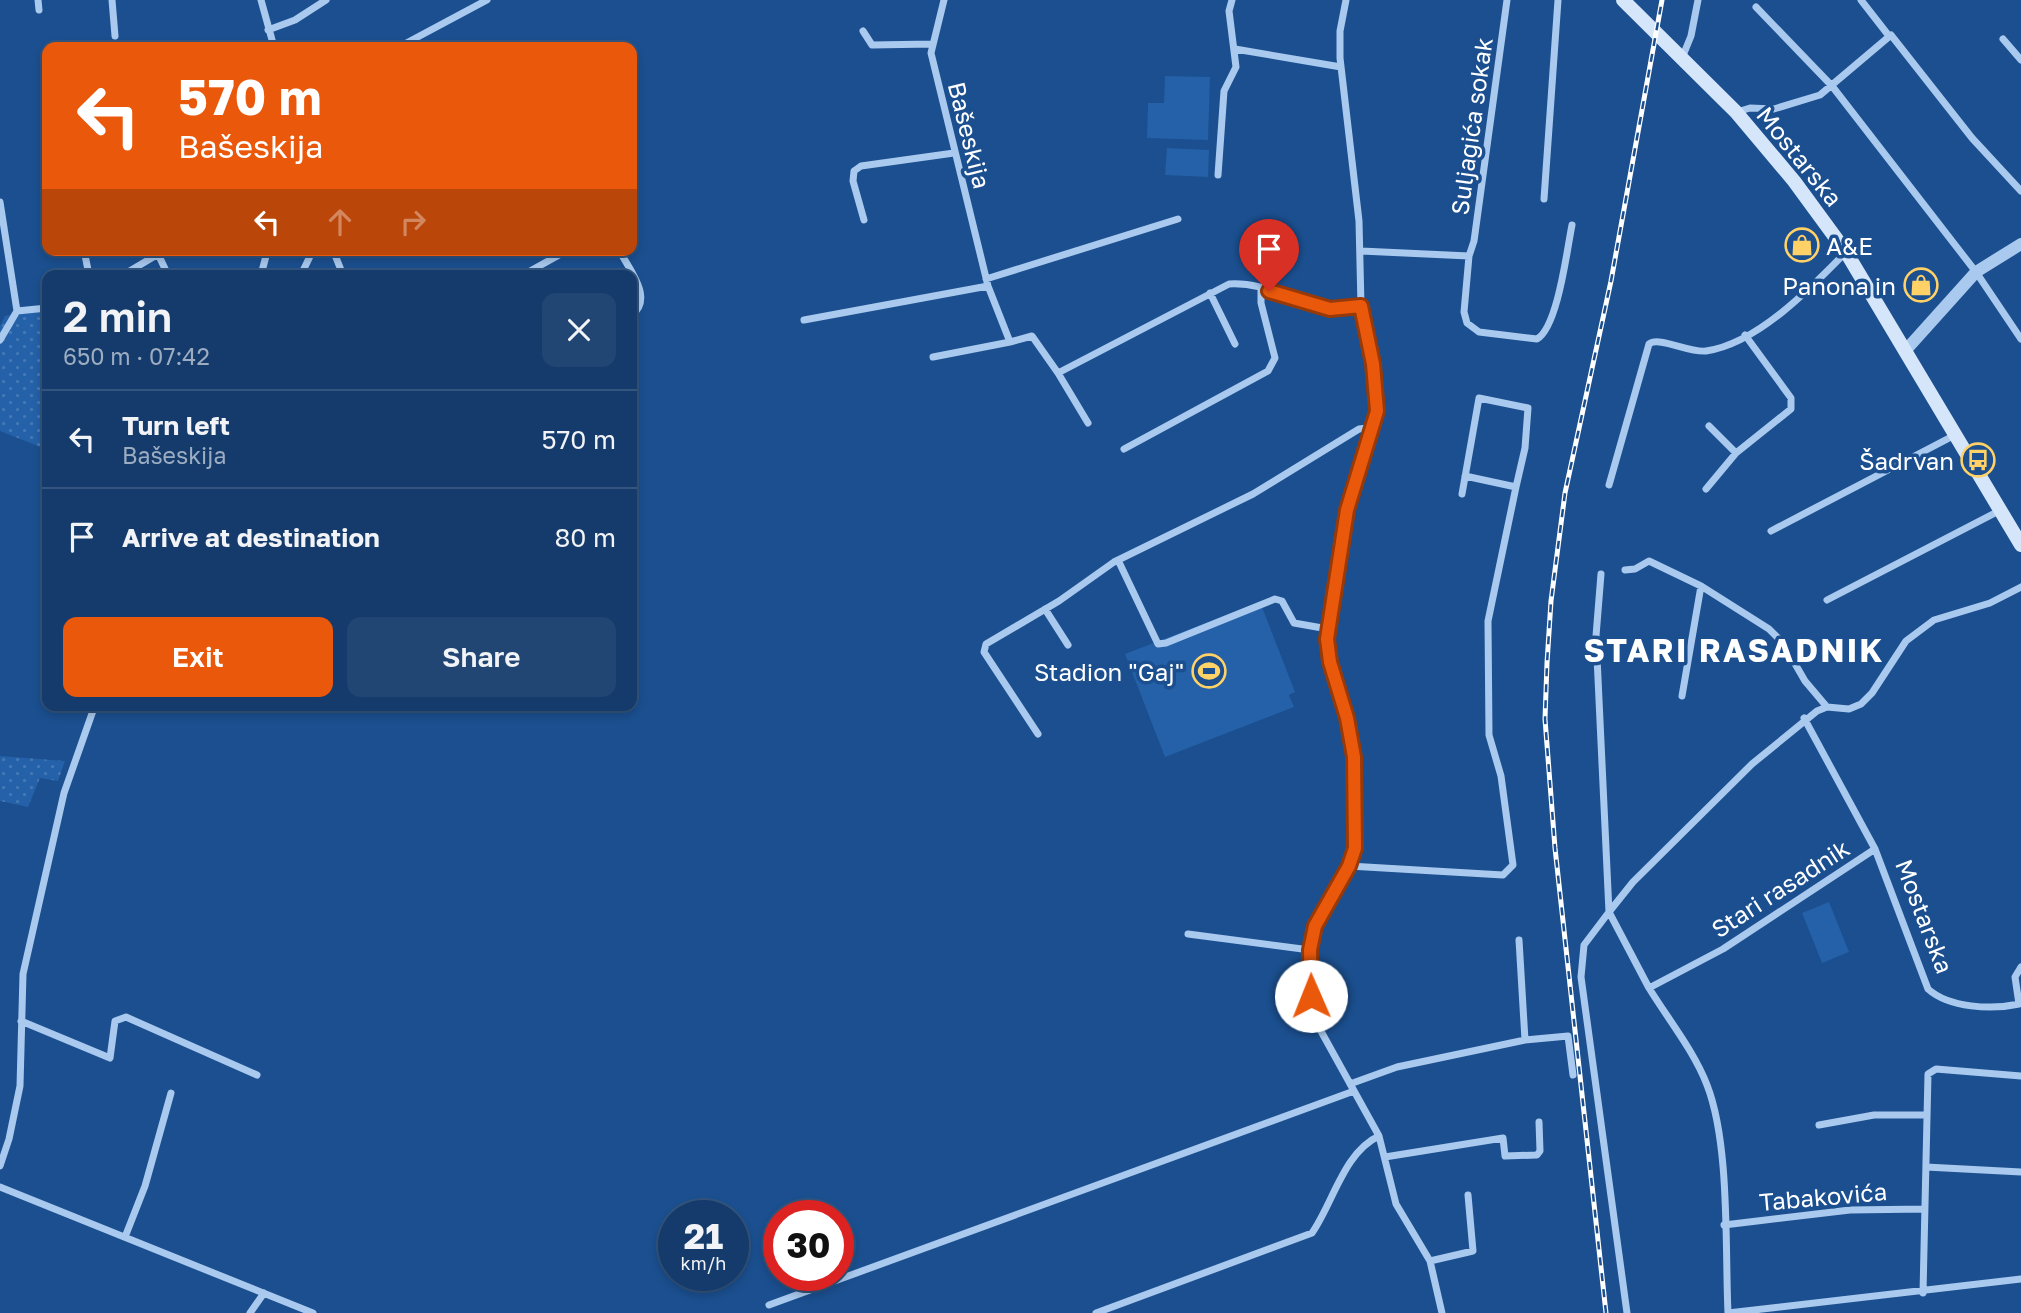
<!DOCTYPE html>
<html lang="en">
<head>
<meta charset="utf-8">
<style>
	body { margin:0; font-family:"Golos Text",sans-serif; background:#214673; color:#f1f3f6; height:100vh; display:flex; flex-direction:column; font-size:26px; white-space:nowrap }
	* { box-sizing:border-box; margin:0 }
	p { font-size:23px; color:#9dadc1 }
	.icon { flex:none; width:38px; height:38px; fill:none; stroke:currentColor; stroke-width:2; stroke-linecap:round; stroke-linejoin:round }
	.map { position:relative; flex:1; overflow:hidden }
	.side { position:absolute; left:42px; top:270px; width:595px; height:441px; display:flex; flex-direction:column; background:#143b6b; border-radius:14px; box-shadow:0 4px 10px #0003,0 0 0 2px #33557e }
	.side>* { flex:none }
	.guide { position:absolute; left:42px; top:42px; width:595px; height:214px; border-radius:14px; box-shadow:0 4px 10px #0003,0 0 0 2px #33557e; background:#ea580c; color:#fff; overflow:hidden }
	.speed { position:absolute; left:658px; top:1200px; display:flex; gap:14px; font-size:35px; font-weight:700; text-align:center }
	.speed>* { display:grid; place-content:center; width:91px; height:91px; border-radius:50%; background:#143b6b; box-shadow:0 4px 10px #0003,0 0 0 2px #33557e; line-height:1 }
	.speed small { font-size:18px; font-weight:400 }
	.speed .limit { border:10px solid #d22; background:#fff; color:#111 }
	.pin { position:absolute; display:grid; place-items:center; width:60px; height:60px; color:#fff; margin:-72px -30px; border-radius:50% 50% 50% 0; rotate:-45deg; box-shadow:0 0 7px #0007 }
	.pin .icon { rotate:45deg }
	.me { position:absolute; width:77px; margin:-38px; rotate:359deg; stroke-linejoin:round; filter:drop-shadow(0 0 5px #0008) }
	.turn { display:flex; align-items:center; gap:24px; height:147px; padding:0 21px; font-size:32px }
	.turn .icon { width:91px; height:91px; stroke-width:2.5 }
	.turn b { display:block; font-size:49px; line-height:60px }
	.lanes { display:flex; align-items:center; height:66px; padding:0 21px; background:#0003; justify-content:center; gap:35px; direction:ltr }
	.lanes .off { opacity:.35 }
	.round { display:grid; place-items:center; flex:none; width:74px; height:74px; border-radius:14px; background:#214673 }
	.overview { display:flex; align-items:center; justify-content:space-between; height:119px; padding:0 21px }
	h1 { font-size:42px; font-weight:600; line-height:52px }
	.action { display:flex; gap:14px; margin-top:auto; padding:14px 21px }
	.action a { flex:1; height:80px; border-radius:14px; background:#ea580c; color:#fff; font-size:28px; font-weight:600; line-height:80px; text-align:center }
	.action a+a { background:#214673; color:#f1f3f6 }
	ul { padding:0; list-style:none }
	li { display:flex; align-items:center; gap:21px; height:98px; padding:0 21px; border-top:2px solid #33557e }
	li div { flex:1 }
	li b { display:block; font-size:26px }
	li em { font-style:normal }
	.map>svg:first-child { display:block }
</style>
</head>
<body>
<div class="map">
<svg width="2021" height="1313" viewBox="0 0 2021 1313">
	<defs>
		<pattern id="grass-dots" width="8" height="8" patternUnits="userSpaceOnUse" patternTransform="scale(1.75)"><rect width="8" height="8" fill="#2461a8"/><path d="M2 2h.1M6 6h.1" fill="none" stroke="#4579b5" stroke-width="1.8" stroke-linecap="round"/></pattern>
	</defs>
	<rect width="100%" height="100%" fill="#1b4f8f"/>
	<path fill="url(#grass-dots)" d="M 36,309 L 47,312 L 47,448 L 43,448 L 0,431 L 0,326 L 5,316 Z
		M 0,756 L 65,761 L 58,781 L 40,778 L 28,807 L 0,801 Z"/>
	<path fill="#2461a8" d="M 1165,76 L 1210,77 L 1208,140 L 1147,138 L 1148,103 L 1164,103 Z
		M 1167,148 L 1209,150 L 1208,177 L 1165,175 Z
		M 1260,602 L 1295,692 L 1289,695 L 1294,707 L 1165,757 L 1125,654 Z
		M 1829,902 L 1849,952 L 1822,963 L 1802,913 Z"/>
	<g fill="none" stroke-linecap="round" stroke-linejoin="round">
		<path stroke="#a9c9ee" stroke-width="7" d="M 38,0 L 39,10
			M 112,0 L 115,36
			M 261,0 L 274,47
			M 944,0 L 931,53 L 988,286 L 1010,342 L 1032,336 L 1058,373 L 1229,284 C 1276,281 1310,316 1361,306
			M 1346,0 L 1340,31 L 1340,58 L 1359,221 L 1361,306 L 1378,395 L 1375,427 L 1347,510 L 1327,639 L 1330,662 L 1347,718 L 1354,757 L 1355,848 L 1349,866 L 1315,925 L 1310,950 L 1309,984 L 1317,1024 L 1379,1136 L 1396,1204 L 1430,1261 L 1442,1313
			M 1861,0 L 1889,36
			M 1756,7 L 1832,86 L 1976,272 L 2021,339
			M 268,30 L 295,20 L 326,0
			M 863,31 L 872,45 L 932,44
			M 2003,39 L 2021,60
			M 399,47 L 487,0
			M 1235,49 L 1341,67
			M 1682,58 L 1691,36 L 1698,0
			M 1737,112 L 1750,108 L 1774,109 L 1820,95 L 1891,35 L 1972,138 L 2021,191
			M 1218,175 L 1224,91 L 1236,67 L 1229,11 L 1232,0
			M 1544,199 L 1558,0
			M 0,202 L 17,311 L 47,308
			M 864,220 L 853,181 L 854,171 L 861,166 L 954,153
			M 84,250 L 89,275
			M 333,250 L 343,275
			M 619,250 C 629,269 654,298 632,315
			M 1361,251 L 1469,256 L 1474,241 L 1507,0
			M 158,254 L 168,275
			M 1469,256 L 1464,312 L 1467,323 L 1479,332 L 1537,339 C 1558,327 1567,249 1572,225
			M 123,275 L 165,250
			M 261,275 L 266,256
			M 301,275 L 313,250
			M 523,275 L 568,250
			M 986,279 L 1178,219
			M 1210,293 L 1235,344
			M 804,320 L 988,286
			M 0,340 L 17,311
			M 933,357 L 1010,342
			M 1058,373 L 1088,423
			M 1709,426 L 1736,453 L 1791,409 L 1791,398 L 1745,335
			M 1124,449 L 1268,371 L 1275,358 L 1261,303 L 1261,288
			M 1609,485 L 1649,344 C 1659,336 1689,353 1706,351 C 1757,344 1812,287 1846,252
			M 1706,489 L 1736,453
			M 1462,494 L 1479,398 L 1528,408 L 1525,448 L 1516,487
			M 1771,531 L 1955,435
			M 1118,560 L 1158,644 L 1166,643 L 1275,599 L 1282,601 L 1294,623 L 1328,629
			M 1625,570 L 1635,569 L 1649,561 L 1701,586 L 1769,629 L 1783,643 L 1805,681 L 1827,707
			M 1601,574 L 1596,636 L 1609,912 L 1649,988 L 1723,949 L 1875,849 L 1804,718
			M 1827,600 L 1999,511
			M 1045,609 L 1068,645
			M 1682,696 L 1701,586
			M 1038,734 L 984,652 L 986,644 L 1059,601 L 1114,562 L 1253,494 L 1359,429 L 1375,427
			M 1875,849 L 1928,989 C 1949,1008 1992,1010 2019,1004 L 2015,977 L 2021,967
			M 1349,866 L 1503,875 L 1513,865 L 1501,776 L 1489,735 L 1488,621 L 1516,487 L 1465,476
			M 1188,934 L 1310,950
			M 1649,988 C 1668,1019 1694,1051 1707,1085 C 1730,1144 1725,1247 1728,1313
			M 21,1021 L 110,1058 L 115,1021 L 126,1017 L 257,1075
			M 1525,1040 L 1568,1036 L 1573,1075
			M 1350,1084 L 1397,1067 L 1525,1040 L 1519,940
			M 1819,1125 L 1874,1115 L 1926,1115
			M 1385,1157 L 1503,1138 L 1505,1156 L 1537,1155 L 1540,1151 L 1539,1122
			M 0,1166 L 9,1139 L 20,1086 L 23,974 L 64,793 L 95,705
			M 1926,1167 L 2021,1172
			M 0,1187 L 313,1313
			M 1724,1225 L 1850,1210 L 1925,1209
			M 125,1237 L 145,1186 L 171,1093
			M 1430,1261 L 1473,1251 L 1468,1195
			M 1923,1293 L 1928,1074 L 1936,1069 L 2021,1076
			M 769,1305 L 1354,1091
			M 250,1313 L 264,1293
			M 1096,1313 L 1312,1233 C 1333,1203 1344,1152 1379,1136
			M 1627,1313 L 1581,977 L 1584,945 L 1609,912 L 1633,882 L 1752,764 L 1817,711 L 1827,707 L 1849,709 L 1861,704 L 1872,693 L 1906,641 L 1934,620 L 1990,603 L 2021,587
			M 1728,1313 L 2021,1279"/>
		<path stroke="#a9c9ee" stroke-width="12" d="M 1905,351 L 1976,272 L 2021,244"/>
		<path stroke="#d6e6fa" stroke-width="14" d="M 1623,0 L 1736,112 L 1794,181 L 1846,252 L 2021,545"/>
		<defs>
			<path id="rail" d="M 1606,1313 L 1555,848 L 1545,719 L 1547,663 L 1551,601 L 1565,493 L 1611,281 L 1662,0"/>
		</defs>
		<use href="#rail" stroke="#fff" stroke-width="5"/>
		<use href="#rail" stroke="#1b4f8f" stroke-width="2.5" stroke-dasharray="8" stroke-linecap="butt"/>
	</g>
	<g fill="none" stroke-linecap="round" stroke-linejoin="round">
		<defs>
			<path id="route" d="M 1269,291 L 1330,309 L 1361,306 L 1373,364 L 1377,411 L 1347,510 L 1327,639 L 1330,662 L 1347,718 L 1354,757 L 1355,848 L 1349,866 L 1315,926 L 1310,950 L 1311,996"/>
		</defs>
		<use href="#route" stroke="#983908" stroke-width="18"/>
		<use href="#route" stroke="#ea580c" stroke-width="12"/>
	</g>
	<defs>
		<symbol id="shop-ring" viewBox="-11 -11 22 22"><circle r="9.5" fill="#1b4f8f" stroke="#ffd166" stroke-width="1.5"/><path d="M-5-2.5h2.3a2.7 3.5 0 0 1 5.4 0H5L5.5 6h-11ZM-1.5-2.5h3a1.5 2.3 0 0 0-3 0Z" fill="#ffd166"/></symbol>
		<symbol id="bus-ring" viewBox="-11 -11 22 22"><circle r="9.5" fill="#1b4f8f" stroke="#ffd166" stroke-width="1.5"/><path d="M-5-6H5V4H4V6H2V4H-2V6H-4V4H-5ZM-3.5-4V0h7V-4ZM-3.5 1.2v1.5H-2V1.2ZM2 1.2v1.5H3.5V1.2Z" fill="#ffd166"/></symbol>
		<symbol id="stadium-ring" viewBox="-11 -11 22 22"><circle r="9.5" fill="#1b4f8f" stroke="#ffd166" stroke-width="1.5"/><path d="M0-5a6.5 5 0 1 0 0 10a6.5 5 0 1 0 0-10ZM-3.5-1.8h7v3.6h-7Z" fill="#ffd166"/></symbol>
	</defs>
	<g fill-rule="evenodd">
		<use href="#shop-ring" x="1783" y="226" width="38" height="38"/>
		<use href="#shop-ring" x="1902" y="266" width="38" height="38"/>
		<use href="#bus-ring" x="1959" y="441" width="38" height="38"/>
		<use href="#stadium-ring" x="1190" y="652" width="38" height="38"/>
	</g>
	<g text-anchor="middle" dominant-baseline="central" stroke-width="7" stroke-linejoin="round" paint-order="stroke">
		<g font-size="24" fill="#fff" stroke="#1b4f8f">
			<text transform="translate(1471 126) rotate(-82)">Suljagića sokak</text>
			<text transform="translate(970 135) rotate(76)">Bašeskija</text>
			<text transform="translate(1800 156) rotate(51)">Mostarska</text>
			<text transform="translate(1780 888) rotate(-33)">Stari rasadnik</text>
			<text transform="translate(1925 916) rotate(69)">Mostarska</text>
			<text transform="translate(1823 1196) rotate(-5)">Tabakovića</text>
		</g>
		<g font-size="24" fill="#fff" stroke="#1b4f8f" text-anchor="end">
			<text x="1826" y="245" text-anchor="start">A&amp;E</text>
			<text x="1896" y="285">Panona in</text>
			<text x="1954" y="460">Šadrvan</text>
			<text x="1184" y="671">Stadion "Gaj"</text>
		</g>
		<g font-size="32" font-weight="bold" letter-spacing="2" fill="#fff" stroke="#1b4f8f">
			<text x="1734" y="650">STARI RASADNIK</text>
		</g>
	</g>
</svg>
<div class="speed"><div>21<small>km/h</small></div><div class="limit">30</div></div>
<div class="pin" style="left:1269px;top:291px;background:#d93025"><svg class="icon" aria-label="arrive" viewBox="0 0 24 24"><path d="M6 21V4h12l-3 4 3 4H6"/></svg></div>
<svg class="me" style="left:1311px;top:996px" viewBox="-20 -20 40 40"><circle r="19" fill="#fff"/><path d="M0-13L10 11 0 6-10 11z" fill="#ea580c"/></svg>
<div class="guide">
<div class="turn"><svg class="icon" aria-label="left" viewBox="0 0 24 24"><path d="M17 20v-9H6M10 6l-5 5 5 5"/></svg><div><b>570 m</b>Bašeskija</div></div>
<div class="lanes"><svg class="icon" aria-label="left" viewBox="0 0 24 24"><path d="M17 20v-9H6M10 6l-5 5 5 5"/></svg><svg class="icon off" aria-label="ahead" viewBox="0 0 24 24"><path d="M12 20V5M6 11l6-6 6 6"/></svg><svg class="icon off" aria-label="right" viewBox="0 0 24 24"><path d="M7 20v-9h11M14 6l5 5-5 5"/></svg></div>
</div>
<section class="side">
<div class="overview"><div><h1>2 min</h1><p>650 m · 07:42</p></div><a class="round"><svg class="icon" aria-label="close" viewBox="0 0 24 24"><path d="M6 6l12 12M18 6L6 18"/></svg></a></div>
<ul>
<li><svg class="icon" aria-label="left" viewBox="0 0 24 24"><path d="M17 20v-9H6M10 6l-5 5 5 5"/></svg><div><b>Turn left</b><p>Bašeskija</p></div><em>570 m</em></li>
<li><svg class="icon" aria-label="arrive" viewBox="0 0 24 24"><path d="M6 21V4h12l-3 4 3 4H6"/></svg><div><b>Arrive at destination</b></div><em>80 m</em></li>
</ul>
<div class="action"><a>Exit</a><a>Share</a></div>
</section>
</div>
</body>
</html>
